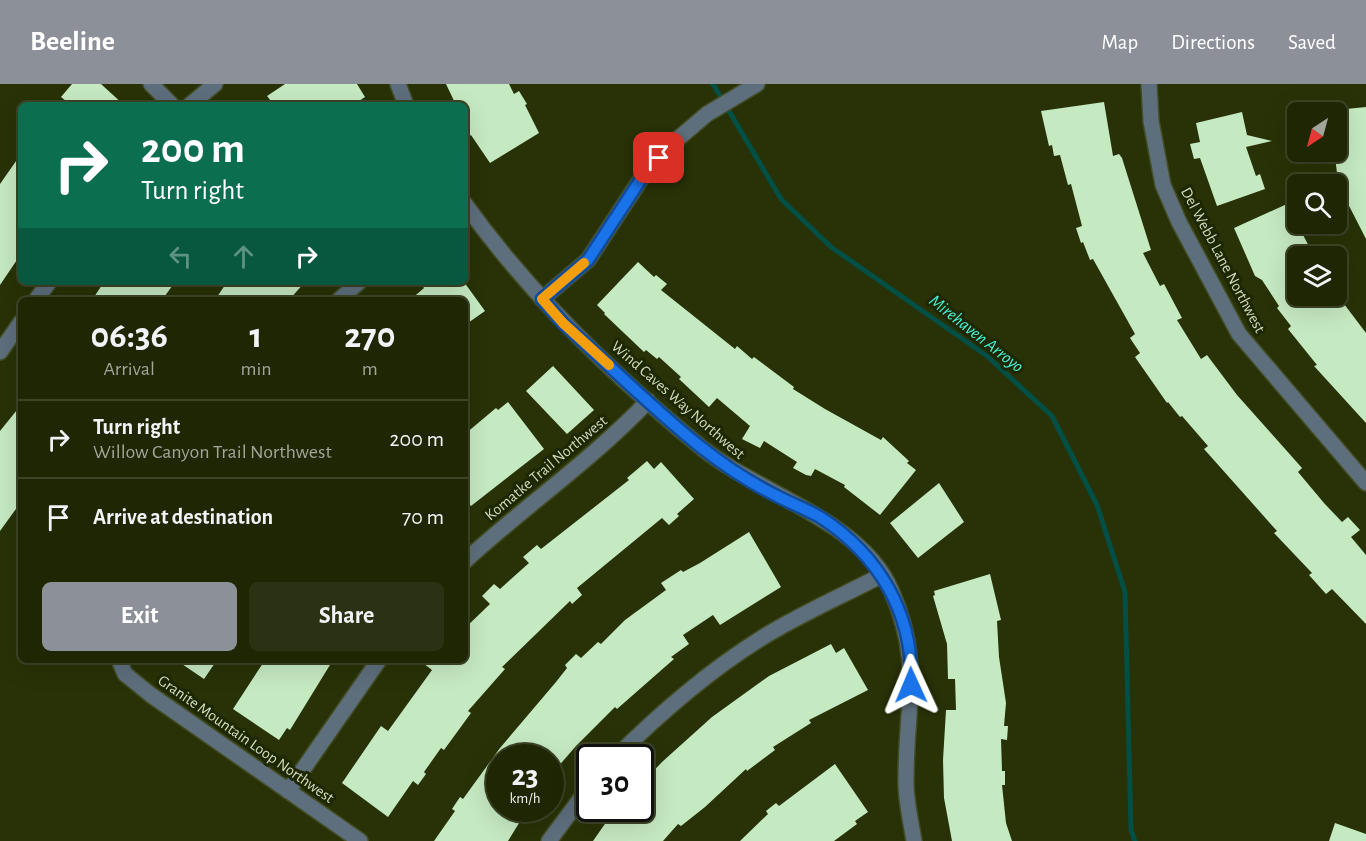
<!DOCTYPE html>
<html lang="en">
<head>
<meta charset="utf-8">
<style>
	body { margin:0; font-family:"Alegreya Sans",sans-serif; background:#2b3213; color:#f1f3f6; height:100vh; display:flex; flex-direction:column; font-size:22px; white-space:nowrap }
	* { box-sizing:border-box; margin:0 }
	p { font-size:20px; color:#a1a59a }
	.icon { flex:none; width:33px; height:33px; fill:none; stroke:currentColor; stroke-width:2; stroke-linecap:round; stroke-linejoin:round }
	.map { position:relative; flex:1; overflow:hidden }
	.drawer { position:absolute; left:18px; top:213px; width:450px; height:366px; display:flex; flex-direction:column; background:#1e2604; border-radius:9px; box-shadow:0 6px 24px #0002,0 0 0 2px #3c4326 }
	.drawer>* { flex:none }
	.top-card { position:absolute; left:18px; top:18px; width:450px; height:183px; border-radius:9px; box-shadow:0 6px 24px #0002,0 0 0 2px #3c4326; background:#0b6e4f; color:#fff; overflow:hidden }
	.needle { width:39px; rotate:216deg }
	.buttons { position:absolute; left:1287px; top:18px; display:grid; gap:12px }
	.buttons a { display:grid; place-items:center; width:60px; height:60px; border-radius:9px; background:#1e2604; box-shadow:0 6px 24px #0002,0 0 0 2px #3c4326; font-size:30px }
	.speed { position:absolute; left:486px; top:660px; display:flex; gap:12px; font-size:30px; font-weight:700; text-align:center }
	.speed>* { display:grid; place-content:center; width:78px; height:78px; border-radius:50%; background:#1e2604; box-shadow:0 6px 24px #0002,0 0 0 2px #3c4326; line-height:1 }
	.speed small { font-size:15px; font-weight:400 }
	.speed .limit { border:3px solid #111; border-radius:9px; background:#fff; color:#111 }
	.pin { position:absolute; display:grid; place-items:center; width:51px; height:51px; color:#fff; margin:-26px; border-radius:12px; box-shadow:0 3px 9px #0006 }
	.me { position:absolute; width:66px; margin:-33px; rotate:359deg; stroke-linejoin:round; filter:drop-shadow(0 0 4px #0008) }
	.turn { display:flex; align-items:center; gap:21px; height:126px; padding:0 24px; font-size:27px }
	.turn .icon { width:78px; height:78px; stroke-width:2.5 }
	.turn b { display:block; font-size:42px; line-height:51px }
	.lanes { display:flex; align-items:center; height:57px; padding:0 24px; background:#0003; justify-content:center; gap:30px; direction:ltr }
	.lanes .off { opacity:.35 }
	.eta { display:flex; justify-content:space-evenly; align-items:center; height:102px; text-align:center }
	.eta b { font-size:36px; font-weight:700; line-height:42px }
	.cta { display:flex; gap:12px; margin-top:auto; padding:12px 24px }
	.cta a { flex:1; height:69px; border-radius:9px; background:#8c9099; color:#fff; font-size:24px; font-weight:700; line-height:69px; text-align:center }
	.cta a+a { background:#2b3213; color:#f1f3f6 }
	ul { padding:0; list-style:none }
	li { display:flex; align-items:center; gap:18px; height:78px; padding:0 24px; border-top:2px solid #3c4326 }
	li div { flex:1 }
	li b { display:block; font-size:22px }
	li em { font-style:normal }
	header { display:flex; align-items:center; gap:36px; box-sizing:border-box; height:84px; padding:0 30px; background:#8c9099; color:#fff }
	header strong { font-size:28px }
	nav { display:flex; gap:33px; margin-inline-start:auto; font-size:21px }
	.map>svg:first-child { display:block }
</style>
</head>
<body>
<header>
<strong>Beeline</strong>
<nav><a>Map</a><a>Directions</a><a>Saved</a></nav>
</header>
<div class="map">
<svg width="1366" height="757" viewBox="0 0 1366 757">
	<rect width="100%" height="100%" fill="#283206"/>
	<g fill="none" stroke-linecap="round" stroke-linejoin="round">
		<path stroke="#024f46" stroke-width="5" d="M 713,0 L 781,115 L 831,163 L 987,272 L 1052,332 L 1097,421 L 1125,508 L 1131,746 L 1135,757"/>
	</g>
	<path fill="#c5e9c1" d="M 72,0 L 101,0 L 124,21 L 71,21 L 61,13 Z
		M 285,0 L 357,0 L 365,13 L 353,21 L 274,21 L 267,12 Z
		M 446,0 L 509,0 L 514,10 L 519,7 L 527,20 L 525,21 L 539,49 L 490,79 L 471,51 L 465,55 L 465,21 L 456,21 Z
		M 1104,18 L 1113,72 L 1119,70 L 1122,74 L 1151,166 L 1143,169 L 1160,202 L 1164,200 L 1182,234 L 1177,236 L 1201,275 L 1207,271 L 1237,311 L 1302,384 L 1298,388 L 1324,419 L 1342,438 L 1348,433 L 1360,446 L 1351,453 L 1366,471 L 1366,540 L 1332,505 L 1326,510 L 1309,491 L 1312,489 L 1274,449 L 1277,447 L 1204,365 L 1208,362 L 1182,332 L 1180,333 L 1168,318 L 1167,319 L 1135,273 L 1140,269 L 1130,254 L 1135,250 L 1093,175 L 1090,176 L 1083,158 L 1081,159 L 1076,144 L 1082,142 L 1071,100 L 1068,101 L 1060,71 L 1054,72 L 1052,61 L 1049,62 L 1041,27 Z
		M 1366,23 L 1366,155 L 1344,112 L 1340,113 L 1336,81 L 1336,26 Z
		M 1242,28 L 1247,51 L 1272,57 L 1246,63 L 1256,92 L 1260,90 L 1265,105 L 1217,122 L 1200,74 L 1194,75 L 1190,60 L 1200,58 L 1196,39 Z
		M 21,70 L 21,170 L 0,201 L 0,100 Z
		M 1287,120 L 1314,172 L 1298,172 L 1298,212 L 1338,212 L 1366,249 L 1366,339 L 1314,282 L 1317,281 L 1288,245 L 1291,242 L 1277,224 L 1279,222 L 1262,196 L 1255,192 L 1234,144 Z
		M 638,178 L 654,193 L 656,191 L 667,200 L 661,206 L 735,265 L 737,262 L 752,275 L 754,273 L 794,303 L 793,305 L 825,325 L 881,356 L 883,353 L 909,377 L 907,379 L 916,386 L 880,431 L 844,403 L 845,401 L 815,385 L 811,392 L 806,391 L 793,384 L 797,378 L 764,357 L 760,364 L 742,355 L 750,342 L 717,314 L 709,323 L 679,295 L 681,293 L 659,273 L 657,275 L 646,266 L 644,268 L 604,230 L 605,229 L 597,221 Z
		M 104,198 L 175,198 L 162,216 L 92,216 Z
		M 227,198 L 305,198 L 289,216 L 215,216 Z
		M 420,198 L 464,198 L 485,227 L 465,241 L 465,216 L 410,216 L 424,204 Z
		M 553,282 L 594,326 L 567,350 L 526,307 Z
		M 508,318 L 544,365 L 471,422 L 465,415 L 465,350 L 496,324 L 498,326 Z
		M 21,321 L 21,418 L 0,447 L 0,347 Z
		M 647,377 L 654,385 L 661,378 L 694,415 L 677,430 L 679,432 L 669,441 L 662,434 L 577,504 L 582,511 L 572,520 L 570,517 L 502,583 L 505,585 L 468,627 L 471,629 L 444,666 L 441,664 L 424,688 L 426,690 L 418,701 L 413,697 L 388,733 L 342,699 L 381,642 L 388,647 L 432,586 L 419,576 L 465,576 L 465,544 L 490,520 L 482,512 L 494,500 L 500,505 L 529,479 L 523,473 L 537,461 L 541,465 L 629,396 L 627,394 Z
		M 939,399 L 964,438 L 918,474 L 890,439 Z
		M 749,448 L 781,503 L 720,541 L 713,531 L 683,551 L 689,560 L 671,573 L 674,575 L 617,625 L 615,623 L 576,662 L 550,692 L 550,674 L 500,674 L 500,724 L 514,724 L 524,731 L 508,757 L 434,757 L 455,727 L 452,725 L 460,713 L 463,715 L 500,664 L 556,598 L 567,584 L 565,581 L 576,570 L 581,574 L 598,558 L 601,560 L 625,536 L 666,506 L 661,499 L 681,486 L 683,488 L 700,479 Z
		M 990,490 L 1001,536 L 997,537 L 999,573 L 1006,619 L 1004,642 L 1008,642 L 1007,656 L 1001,655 L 1002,687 L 1005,687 L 1005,701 L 1002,701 L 1006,739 L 1012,757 L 952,757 L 944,714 L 943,676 L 946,626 L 956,626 L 955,595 L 948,595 L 947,560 L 933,512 L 935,511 L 934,507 Z
		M 831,560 L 836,569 L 844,564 L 868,606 L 809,636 L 811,639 L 773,663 L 775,666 L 747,687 L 746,685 L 705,723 L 681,742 L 678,740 L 663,757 L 593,757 L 616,724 L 640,724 L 640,701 L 662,678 L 712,633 L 769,592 Z
		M 176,576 L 217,576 L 204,595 Z
		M 265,576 L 333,576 L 290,646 L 287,644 L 279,656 L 233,625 Z
		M 835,680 L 868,728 L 855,737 L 857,740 L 834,757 L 740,757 L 768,730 L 766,727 L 776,719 L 779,722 Z
		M 1335,739 L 1366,750 L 1366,757 L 1329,757 Z"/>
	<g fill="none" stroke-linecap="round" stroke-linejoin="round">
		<defs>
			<path id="minor" d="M 151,0 L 172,21
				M 398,0 L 406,21
				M 1149,0 L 1151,37 L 1163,101 L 1179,138 L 1239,250 L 1366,399
				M 190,21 L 215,0
				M 465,120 C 531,212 614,292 702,364 C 759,410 861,436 891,506 C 923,578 906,621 906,694 C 905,715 911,737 914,757
				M 542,215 L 588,176 L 645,89 L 673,59 L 707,30 L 757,0
				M 36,216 L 49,198
				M 339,216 L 359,198
				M 0,268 L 21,238
				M 465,477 C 525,422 592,376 648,317
				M 119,576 L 125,590 L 151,611 L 360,757
				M 615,674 C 660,629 706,589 760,555 C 798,531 842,512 882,491
				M 288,707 L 379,576
				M 549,757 L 590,702"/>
		</defs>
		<use href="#minor" stroke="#434d24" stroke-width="18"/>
		<use href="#minor" stroke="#5d6e7c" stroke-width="15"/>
	</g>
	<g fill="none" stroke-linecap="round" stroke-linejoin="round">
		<defs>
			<path id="route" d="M 659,74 L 645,89 L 588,176 L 542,215 L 563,239 C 609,281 653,325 702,364 C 725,382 749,398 775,411 C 790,419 806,425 820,433 C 879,471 914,530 911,601"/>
		</defs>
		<use href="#route" stroke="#114b97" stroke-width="15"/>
		<use href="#route" stroke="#1a73e8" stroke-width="10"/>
		<path stroke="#f59e0b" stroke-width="10" d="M 584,179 L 542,215 L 563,239 L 609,281"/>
	</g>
	<g text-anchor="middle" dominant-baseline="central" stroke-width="6" stroke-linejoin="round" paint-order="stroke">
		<g font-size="16" fill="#d2dac3" stroke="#1e2800">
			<text transform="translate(1223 176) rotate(62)">Del Webb Lane Northwest</text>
			<text transform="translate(678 316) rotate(41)">Wind Caves Way Northwest</text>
			<text transform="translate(546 384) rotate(-40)">Komatke Trail Northwest</text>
			<text transform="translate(246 655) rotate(35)">Granite Mountain Loop Northwest</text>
		</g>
		<g font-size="18" font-style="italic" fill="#43f4de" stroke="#1e2800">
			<text transform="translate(976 250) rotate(38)">Mirehaven Arroyo</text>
		</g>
	</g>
</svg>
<div class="buttons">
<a><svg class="needle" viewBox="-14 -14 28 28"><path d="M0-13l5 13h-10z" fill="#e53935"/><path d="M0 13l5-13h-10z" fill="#a1a59a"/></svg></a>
<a><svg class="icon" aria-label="search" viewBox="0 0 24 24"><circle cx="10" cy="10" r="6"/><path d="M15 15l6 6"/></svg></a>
<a><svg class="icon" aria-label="layers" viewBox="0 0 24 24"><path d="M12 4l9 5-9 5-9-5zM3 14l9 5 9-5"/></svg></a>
</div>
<div class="speed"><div>23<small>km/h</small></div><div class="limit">30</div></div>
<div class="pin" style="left:659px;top:74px;background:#d93025"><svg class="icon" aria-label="arrive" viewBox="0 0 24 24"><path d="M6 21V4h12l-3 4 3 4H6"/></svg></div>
<svg class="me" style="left:911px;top:601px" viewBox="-20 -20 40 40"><path d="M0-17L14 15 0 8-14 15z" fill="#1a73e8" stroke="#fff" stroke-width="4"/></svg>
<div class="top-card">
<div class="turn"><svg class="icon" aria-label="right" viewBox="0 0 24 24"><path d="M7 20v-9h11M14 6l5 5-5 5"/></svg><div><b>200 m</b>Turn right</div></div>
<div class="lanes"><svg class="icon off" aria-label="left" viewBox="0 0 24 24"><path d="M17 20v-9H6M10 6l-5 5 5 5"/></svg><svg class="icon off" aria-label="ahead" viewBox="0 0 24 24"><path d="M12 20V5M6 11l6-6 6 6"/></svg><svg class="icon" aria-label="right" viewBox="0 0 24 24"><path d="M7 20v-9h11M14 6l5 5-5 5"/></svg></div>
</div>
<section class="drawer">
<div class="eta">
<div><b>06:36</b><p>Arrival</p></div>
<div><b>1</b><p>min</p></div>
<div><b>270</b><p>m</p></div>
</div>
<ul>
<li><svg class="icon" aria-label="right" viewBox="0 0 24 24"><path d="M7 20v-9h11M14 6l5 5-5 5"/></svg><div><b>Turn right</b><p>Willow Canyon Trail Northwest</p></div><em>200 m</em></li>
<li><svg class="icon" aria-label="arrive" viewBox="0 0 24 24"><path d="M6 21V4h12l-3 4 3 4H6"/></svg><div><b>Arrive at destination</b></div><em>70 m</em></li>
</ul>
<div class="cta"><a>Exit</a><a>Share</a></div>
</section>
</div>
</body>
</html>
